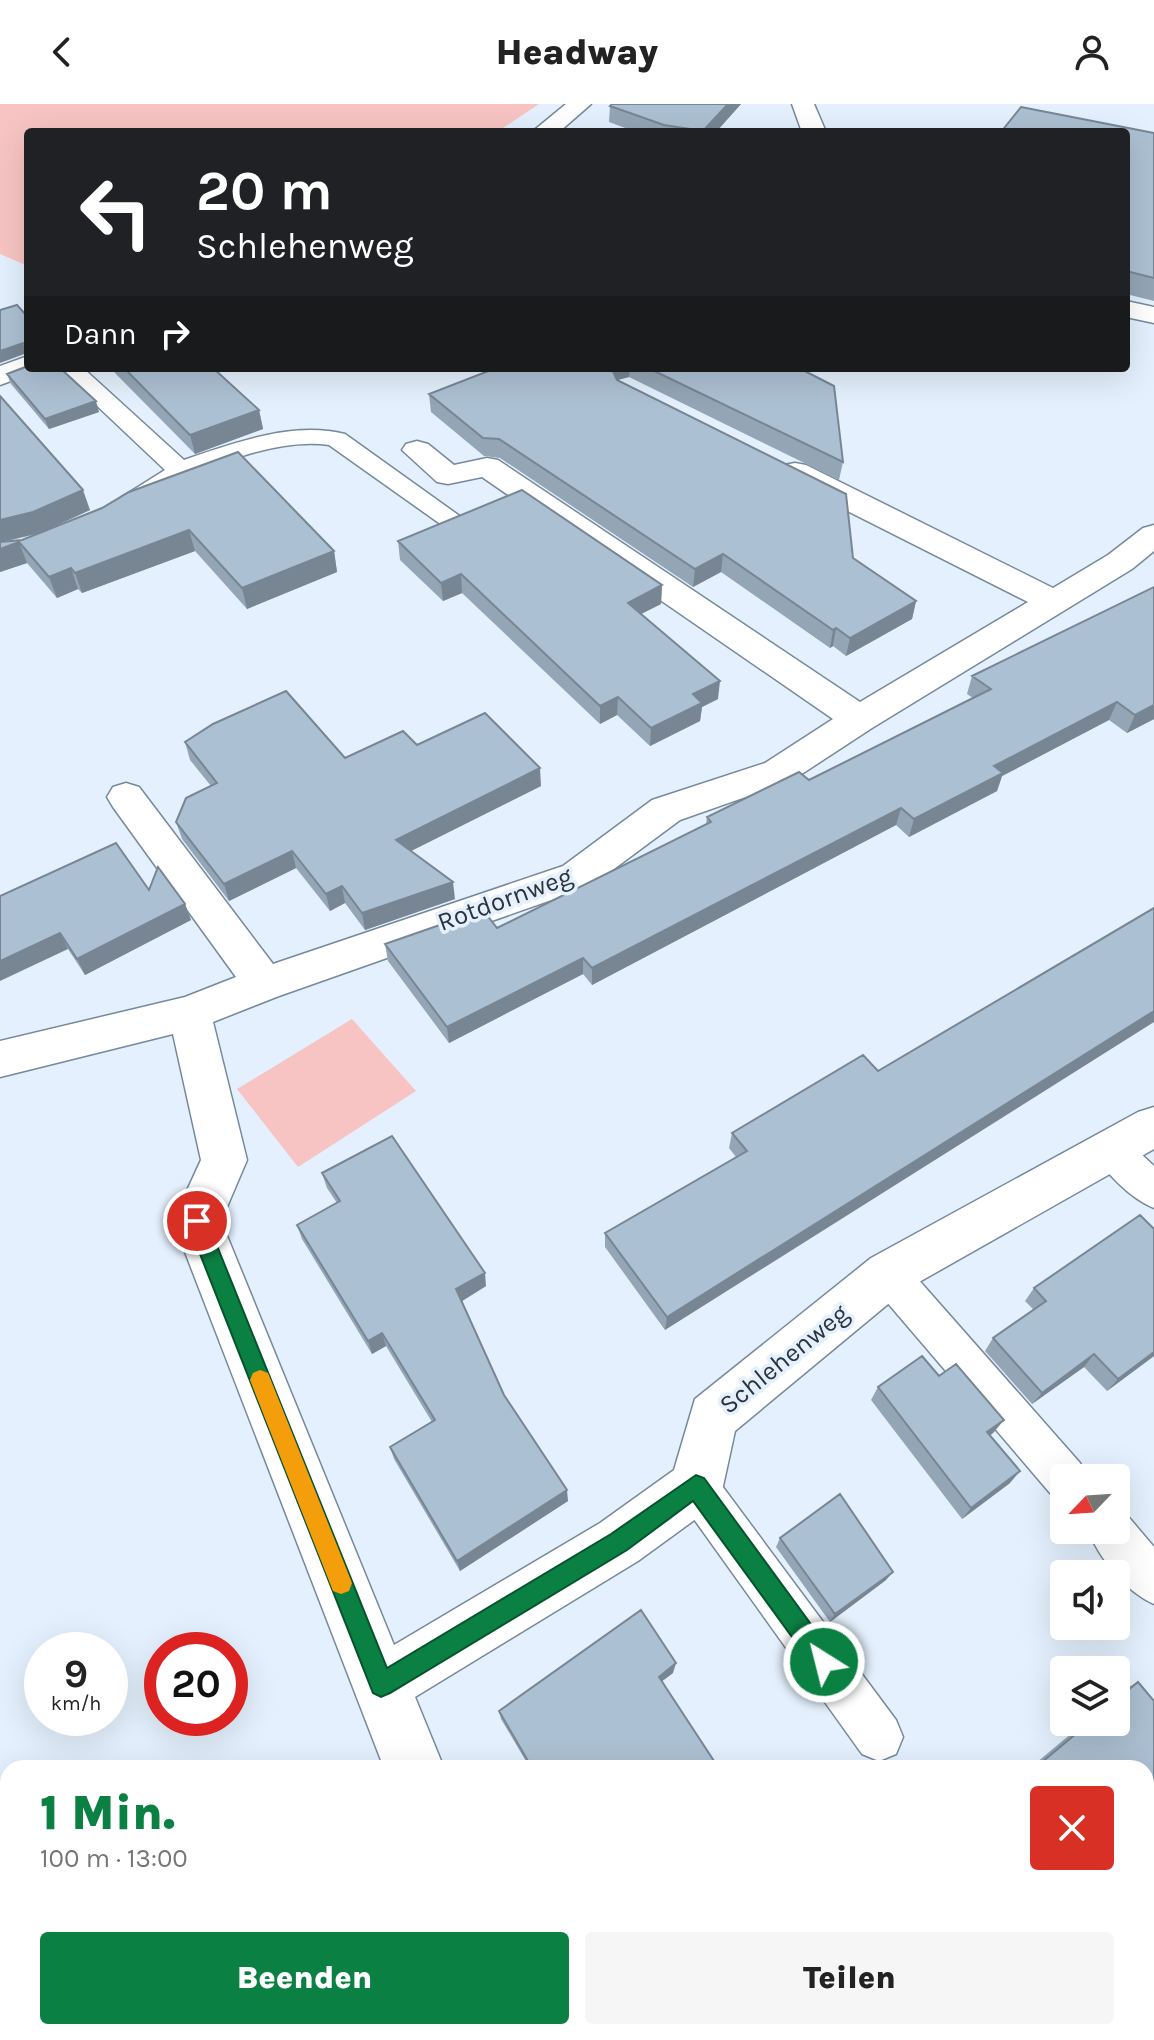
<!DOCTYPE html>
<html lang="de">
<head>
<meta charset="utf-8">
<style>
	body { margin:0; font-family:Karla,sans-serif; background:#f6f6f6; color:#222; height:100vh; display:flex; flex-direction:column; font-size:30px; white-space:nowrap }
	* { box-sizing:border-box; margin:0 }
	p { font-size:26px; color:#767676 }
	.icon { flex:none; width:44px; height:44px; fill:none; stroke:currentColor; stroke-width:2; stroke-linecap:round; stroke-linejoin:round }
	.map { position:relative; flex:1; overflow:hidden }
	.side { position:absolute; left:0px; top:1656px; width:1154px; height:280px; display:flex; flex-direction:column; background:#fff; border-radius:24px 24px 0 0; box-shadow:0 8px 32px #0002 }
	.side>* { flex:none }
	.banner { position:absolute; left:24px; top:24px; width:1106px; height:244px; border-radius:8px; box-shadow:0 8px 32px #0002; background:#202124; color:#fff; overflow:hidden }
	.needle { width:52px; rotate:245deg }
	.buttons { position:absolute; left:1050px; top:1360px; display:grid; gap:16px }
	.buttons a { display:grid; place-items:center; width:80px; height:80px; border-radius:8px; background:#fff; box-shadow:0 8px 32px #0002; font-size:40px }
	.speed { position:absolute; left:24px; top:1528px; display:flex; gap:16px; font-size:40px; font-weight:700; text-align:center }
	.speed>* { display:grid; place-content:center; width:104px; height:104px; border-radius:50%; background:#fff; box-shadow:0 8px 32px #0002; line-height:1 }
	.speed small { font-size:20px; font-weight:400 }
	.speed .limit { border:12px solid #d22; background:#fff; color:#111 }
	.pin { position:absolute; display:grid; place-items:center; width:68px; height:68px; color:#fff; margin:-34px; border:4px solid #fff; border-radius:50%; box-shadow:0 2px 8px #0007 }
	.me { position:absolute; width:88px; margin:-44px; rotate:324deg; stroke-linejoin:round; filter:drop-shadow(0 0 6px #0008) }
	.turn { display:flex; align-items:center; gap:28px; height:168px; padding:0 40px; font-size:36px }
	.turn .icon { width:104px; height:104px; stroke-width:2.5 }
	.turn b { display:block; font-size:56px; line-height:68px }
	.then { display:flex; align-items:center; height:76px; padding:0 40px; background:#0003; gap:16px; font-size:30px }
	.round { display:grid; place-items:center; flex:none; width:84px; height:84px; border-radius:8px; background:#f6f6f6 }
	.overview { display:flex; align-items:center; justify-content:space-between; height:136px; padding:0 40px }
	h1 { font-size:48px; font-weight:800; line-height:60px; color:#0b8043 }
	.cta { display:flex; gap:16px; margin-top:auto; padding:16px 40px }
	.cta a { flex:1; height:92px; border-radius:8px; background:#0b8043; color:#fff; font-size:32px; font-weight:800; line-height:92px; text-align:center }
	.cta a+a { background:#f6f6f6; color:#222 }
	header { display:flex; justify-content:space-between; align-items:center; height:104px; padding:0 40px; background:#fff; font-size:36px; font-weight:800 }
	.map>svg:first-child { display:block }
</style>
</head>
<body>
<header><svg class="icon" aria-label="back" viewBox="0 0 24 24"><path d="M15 5l-7 7 7 7"/></svg>Headway<svg class="icon" aria-label="person" viewBox="0 0 24 24"><circle cx="12" cy="8" r="4"/><path d="M4 21q1-7 8-7t8 7"/></svg></header>
<div class="map">
<svg width="1154" height="1936" viewBox="0 0 1154 1936">
	<rect width="100%" height="100%" fill="#e4f0fd"/>
	<path fill="#f7c4c3" d="M 0,0 L 539,0 L 497,28 L 28,28 L 28,162 L 0,150 Z
		M 352,915 L 416,987 L 298,1063 L 237,985 Z"/>
	<g fill="none" stroke-linecap="round" stroke-linejoin="round">
		<defs>
			<path id="service" d="M 57,264 L 83,264 L 184,356 C 233,339 293,317 345,330 L 468,418 L 464,424 L 446,424 L 329,341 C 288,335 237,352 200,368 C 177,377 145,409 122,403 L 118,398 L 122,393 L 165,366 Z
				M 1111,1029 L 1124,1034 L 1154,1062 L 1154,1104 C 1131,1095 1103,1067 1092,1045 L 1098,1034 Z
				M 888,1152 L 902,1157 L 1080,1359 L 1087,1374 L 1064,1374 L 1064,1395 L 1050,1389 L 874,1183 L 868,1170 L 874,1157 Z
				M 696,1360 L 711,1367 L 896,1616 L 903,1633 L 896,1650 L 879,1657 L 862,1650 L 681,1397 L 674,1382 L 681,1367 Z
				M 1116,1406 L 1126,1410 L 1154,1443 L 1154,1500 C 1126,1488 1099,1454 1088,1426 L 1116,1426 Z"/>
			<path id="minor" d="M 566,0 L 591,0 L 559,28 L 532,28 Z
				M 28,252 L 28,264 L 40,264 L 38,267 L 0,281 L 0,262 Z
				M 417,337 L 428,340 L 454,361 L 487,354 L 498,356 L 860,598 L 1028,498 L 784,375 L 780,368 L 784,361 L 795,359 L 806,361 L 1053,484 L 1108,451 L 1143,424 L 1154,421 L 1154,447 L 1132,465 L 872,624 L 791,677 L 680,716 L 591,782 L 279,892 L 213,918 L 247,1056 L 221,1117 L 394,1541 L 600,1419 L 674,1366 L 695,1295 L 871,1154 L 1138,1008 L 1154,1003 L 1154,1045 L 905,1186 L 735,1327 L 723,1382 L 715,1401 L 638,1457 L 415,1593 L 444,1664 L 384,1664 L 173,1117 L 201,1056 L 173,930 L 0,973 L 0,937 L 185,893 L 236,873 L 113,703 L 107,693 L 113,683 L 126,679 L 139,683 L 273,860 L 563,762 L 652,696 L 765,659 L 833,615 L 482,373 L 448,380 L 437,378 L 402,346 L 406,340 Z
				M 485,1928 L 551,1928 L 555,1936 L 489,1936 Z"/>
			<path id="tertiary" d="M 792,0 L 814,0 L 826,28 L 802,28 Z
				M 1126,197 L 1154,203 L 1154,219 L 1126,213 Z"/>
		</defs>
		<use href="#service" stroke="#76899b" stroke-width="3"/>
		<use href="#minor" stroke="#76899b" stroke-width="3"/>
		<use href="#tertiary" stroke="#76899b" stroke-width="3"/>
		<use href="#service" fill="#fff" fill-rule="evenodd"/>
		<use href="#minor" fill="#fff" fill-rule="evenodd"/>
		<use href="#tertiary" fill="#fff" fill-rule="evenodd"/>
	</g>
	<path fill="#94a5b5" d="M 741,0 L 716,28 L 636,28 L 609,18 L 610,2 Z
		M 1126,28 L 1154,29 L 1154,197 L 1126,190 Z
		M 114,264 L 213,264 L 259,306 L 263,325 L 195,350 L 115,269 Z
		M 496,264 L 799,264 L 843,358 L 839,376 L 629,273 L 618,276 L 853,454 L 916,497 L 912,515 L 846,552 L 833,542 L 830,544 L 721,468 L 693,483 L 500,354 L 484,352 L 431,308 L 429,290 Z
		M 7,270 L 99,308 L 49,325 L 11,280 Z
		M 0,292 L 90,406 L 40,429 L 4,438 L 22,436 L 102,404 L 334,447 L 337,468 L 247,505 L 195,447 L 82,489 L 78,485 L 57,494 L 27,459 L 0,468 Z
		M 398,437 L 662,481 L 661,500 L 641,510 L 718,595 L 702,603 L 700,617 L 650,642 L 617,611 L 600,620 L 462,489 L 443,497 L 400,456 Z
		M 1154,483 L 1154,615 L 1127,629 L 1109,616 L 1002,672 L 997,687 L 909,733 L 896,721 L 592,881 L 583,870 L 449,939 L 388,857 L 385,840 L 497,824 L 706,721 L 707,713 L 809,676 L 973,594 L 967,590 L 972,572 Z
		M 185,638 L 345,654 L 417,641 L 541,682 L 411,747 L 455,795 L 365,826 L 345,799 L 330,807 L 296,764 L 229,797 L 182,735 L 176,718 L 211,682 L 190,656 Z
		M 149,786 L 185,800 L 191,816 L 85,871 L 68,845 L 0,792 Z
		M 863,951 L 665,1226 L 605,1143 L 605,1129 L 736,1053 L 729,1044 L 732,1029 Z
		M 322,1069 L 486,1182 L 462,1197 L 504,1291 L 568,1397 L 460,1467 L 394,1355 L 390,1343 L 432,1318 L 386,1242 L 372,1250 L 302,1135 L 297,1121 L 337,1099 L 327,1084 Z
		M 1034,1184 L 1154,1252 L 1107,1287 L 1084,1263 L 1032,1300 L 985,1247 L 993,1234 L 1034,1206 L 1025,1197 Z
		M 939,1272 L 994,1328 L 990,1332 L 1010,1379 L 962,1415 L 871,1296 L 878,1283 Z
		M 780,1434 L 886,1476 L 830,1518 L 776,1443 Z
		M 673,1569 L 662,1577 L 714,1657 L 709,1664 L 530,1664 L 501,1615 L 499,1607 Z
		M 1138,1578 L 1146,1664 L 1030,1664 L 1085,1618 L 1116,1618 L 1116,1592 L 1125,1585 Z
		M 674,1928 L 869,1928 L 874,1936 L 665,1936 Z"/>
	<path fill="#788694" d="M 728,0 L 741,0 L 716,28 L 703,28 Z
		M 23,239 L 27,249 L 0,259 L 0,247 Z
		M 613,264 L 630,264 L 629,273 L 617,276 L 612,265 Z
		M 96,297 L 99,308 L 49,325 L 45,315 Z
		M 259,306 L 263,325 L 195,350 L 190,331 Z
		M 83,386 L 90,406 L 40,429 L 0,438 L 0,416 Z
		M 189,426 L 195,447 L 82,489 L 75,469 Z
		M 19,438 L 27,459 L 0,468 L 0,445 Z
		M 334,447 L 337,468 L 247,505 L 242,484 Z
		M 723,450 L 721,468 L 693,483 L 695,465 Z
		M 71,464 L 78,485 L 57,494 L 49,473 Z
		M 461,470 L 462,489 L 443,497 L 441,479 Z
		M 662,481 L 661,500 L 627,517 L 628,499 Z
		M 916,497 L 912,515 L 846,552 L 850,534 Z
		M 836,524 L 833,542 L 830,544 L 833,526 Z
		M 720,577 L 718,595 L 702,603 L 700,617 L 650,642 L 651,624 L 693,590 Z
		M 618,593 L 617,611 L 600,620 L 600,602 Z
		M 1117,598 L 1109,616 L 1002,672 L 997,687 L 909,733 L 914,715 L 994,662 Z
		M 1154,601 L 1154,615 L 1127,629 L 1135,611 Z
		M 540,664 L 541,682 L 399,753 L 396,736 Z
		M 901,704 L 896,721 L 592,881 L 592,864 Z
		M 292,747 L 296,764 L 229,797 L 224,780 Z
		M 453,778 L 455,795 L 365,826 L 362,809 Z
		M 342,782 L 345,799 L 330,807 L 326,790 Z
		M 185,800 L 191,816 L 85,871 L 77,855 Z
		M 60,829 L 68,845 L 0,877 L 0,857 Z
		M 583,854 L 583,870 L 449,939 L 447,923 Z
		M 1154,907 L 1154,918 L 665,1226 L 667,1213 Z
		M 485,1169 L 486,1182 L 459,1199 L 456,1185 Z
		M 382,1229 L 386,1242 L 372,1250 L 368,1237 Z
		M 1154,1248 L 1154,1252 L 1107,1287 L 1118,1275 Z
		M 1094,1250 L 1084,1263 L 1032,1300 L 1042,1289 Z
		M 1004,1316 L 994,1328 L 978,1340 L 987,1328 Z
		M 1020,1367 L 1010,1379 L 962,1415 L 971,1404 Z
		M 567,1386 L 568,1397 L 460,1467 L 457,1457 Z
		M 893,1468 L 886,1476 L 830,1518 L 835,1510 Z
		M 676,1559 L 673,1569 L 657,1581 L 659,1573 Z"/>
	<path fill="#acc0d3" stroke="#788694" stroke-width="2" d="M 612,0 L 728,0 L 703,27 L 664,21 L 610,2 Z
		M 1021,3 L 1154,29 L 1154,174 L 1126,167 L 1126,28 L 1001,28 Z
		M 17,201 L 26,211 L 28,211 L 28,250 L 27,241 L 23,239 L 0,247 L 0,206 Z
		M 28,262 L 28,264 L 60,264 L 96,297 L 45,315 L 7,270 Z
		M 124,264 L 213,264 L 259,306 L 190,331 Z
		M 496,264 L 613,264 L 612,265 L 617,276 L 846,390 L 853,454 L 916,497 L 850,534 L 836,524 L 833,526 L 723,450 L 695,465 L 499,335 L 483,334 L 429,290 Z
		M 648,264 L 799,264 L 834,282 L 843,358 Z
		M 0,292 L 83,386 L 33,408 L 0,416 Z
		M 238,348 L 334,447 L 242,484 L 189,426 L 75,469 L 71,464 L 49,473 L 19,438 L 0,445 L 0,438 L 22,436 L 102,404 L 129,388 Z
		M 522,386 L 662,481 L 628,499 L 720,577 L 693,590 L 702,599 L 651,624 L 618,593 L 600,602 L 461,470 L 441,479 L 398,437 Z
		M 1154,483 L 1154,601 L 1135,611 L 1117,598 L 994,662 L 1003,669 L 914,715 L 901,704 L 592,864 L 583,854 L 447,923 L 385,840 L 483,806 L 497,824 L 711,718 L 707,713 L 799,668 L 809,676 L 991,585 L 972,572 Z
		M 286,587 L 345,654 L 403,627 L 417,641 L 485,609 L 540,664 L 396,736 L 453,778 L 362,809 L 342,782 L 326,790 L 292,747 L 224,780 L 176,718 L 186,694 L 217,679 L 185,638 L 213,620 Z
		M 116,739 L 149,786 L 158,763 L 185,800 L 77,855 L 60,829 L 0,857 L 0,792 Z
		M 1154,804 L 1154,907 L 667,1213 L 605,1129 L 747,1047 L 732,1029 L 863,951 L 878,967 Z
		M 392,1032 L 485,1169 L 456,1185 L 504,1291 L 567,1386 L 457,1457 L 390,1343 L 435,1316 L 382,1229 L 368,1237 L 297,1121 L 340,1097 L 322,1069 Z
		M 1140,1111 L 1154,1125 L 1154,1248 L 1118,1275 L 1094,1250 L 1042,1289 L 993,1234 L 1046,1197 L 1034,1184 Z
		M 922,1252 L 939,1272 L 956,1260 L 1004,1316 L 987,1328 L 1020,1367 L 971,1404 L 878,1283 Z
		M 840,1390 L 893,1468 L 835,1510 L 780,1434 Z
		M 641,1506 L 676,1559 L 659,1573 L 714,1657 L 704,1664 L 532,1664 L 499,1607 Z
		M 1138,1578 L 1154,1597 L 1154,1782 L 1146,1789 L 1146,1664 L 1035,1664 L 1090,1618 L 1116,1618 L 1116,1596 Z
		M 680,1928 L 869,1928 L 874,1936 L 670,1936 Z"/>
	<path fill="#0b8043" stroke="#07532c" stroke-width="2" d="M 197,1108 L 204,1111 L 207,1117 L 387,1564 L 611,1430 L 696,1371 L 704,1374 L 832,1549 L 836,1558 L 832,1566 L 824,1570 L 816,1566 L 693,1397 L 627,1446 L 390,1589 L 381,1593 L 373,1589 L 187,1117 L 190,1111 Z"/>
	<path fill="#f59e0b" d="M 260,1266 L 268,1269 L 352,1479 L 349,1487 L 341,1490 L 333,1487 L 250,1276 L 253,1269 Z"/>
	<g text-anchor="middle" dominant-baseline="central" stroke-width="7" stroke-linejoin="round" paint-order="stroke">
		<g font-size="26" fill="#2b333b" stroke="#e4f0fd">
			<text transform="translate(505 795) rotate(-20)">Rotdornweg</text>
			<text transform="translate(784 1255) rotate(-39)">Schlehenweg</text>
		</g>
	</g>
</svg>
<div class="buttons">
<a><svg class="needle" viewBox="-14 -14 28 28"><path d="M0-13l5 13h-10z" fill="#e53935"/><path d="M0 13l5-13h-10z" fill="#767676"/></svg></a>
<a><svg class="icon" aria-label="sound" viewBox="0 0 24 24"><path d="M4 9h4l5-4v14l-5-4H4zM17 9q2 3 0 6"/></svg></a>
<a><svg class="icon" aria-label="layers" viewBox="0 0 24 24"><path d="M12 4l9 5-9 5-9-5zM3 14l9 5 9-5"/></svg></a>
</div>
<div class="speed"><div>9<small>km/h</small></div><div class="limit">20</div></div>
<div class="pin" style="left:197px;top:1117px;background:#d93025"><svg class="icon" aria-label="arrive" viewBox="0 0 24 24"><path d="M6 21V4h12l-3 4 3 4H6"/></svg></div>
<svg class="me" style="left:824px;top:1558px" viewBox="-20 -20 40 40"><circle r="17" fill="#0b8043" stroke="#fff" stroke-width="3"/><path d="M0-11L8 9 0 5-8 9z" fill="#fff"/></svg>
<div class="banner">
<div class="turn"><svg class="icon" aria-label="left" viewBox="0 0 24 24"><path d="M17 20v-9H6M10 6l-5 5 5 5"/></svg><div><b>20 m</b>Schlehenweg</div></div>
<div class="then">Dann<svg class="icon" aria-label="right" viewBox="0 0 24 24"><path d="M7 20v-9h11M14 6l5 5-5 5"/></svg></div>
</div>
<section class="side">
<div class="overview"><div><h1>1 Min.</h1><p>100 m · 13:00</p></div><a class="round" style="background:#d93025;color:#fff"><svg class="icon" aria-label="close" viewBox="0 0 24 24"><path d="M6 6l12 12M18 6L6 18"/></svg></a></div>
<div class="cta"><a>Beenden</a><a>Teilen</a></div>
</section>
</div>
</body>
</html>
